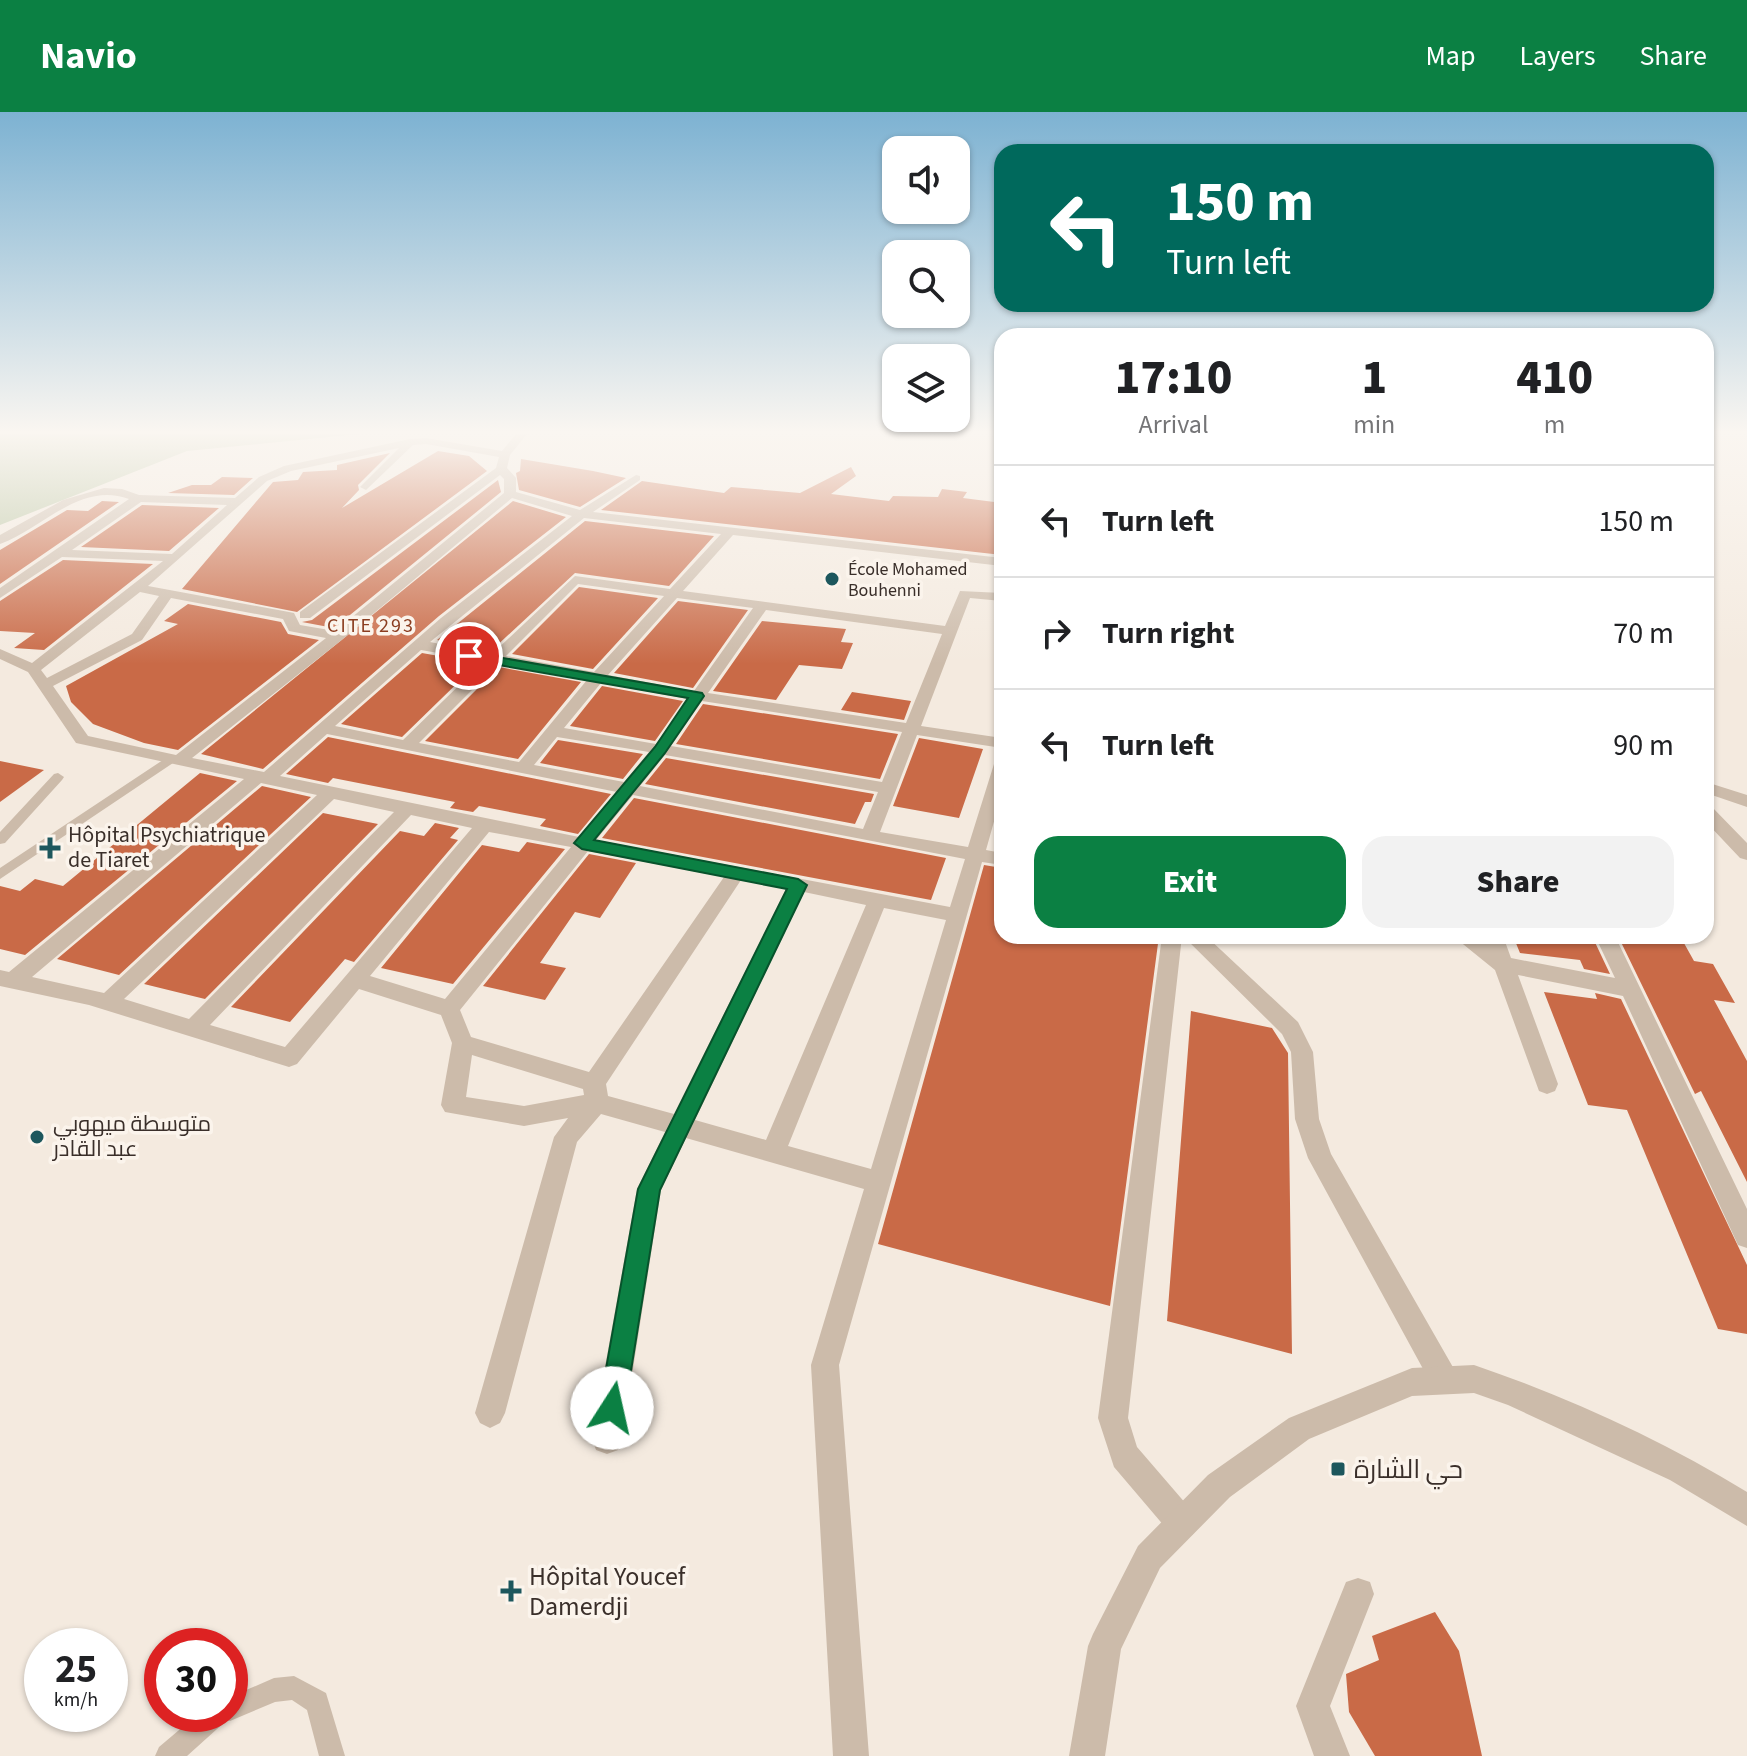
<!DOCTYPE html>
<html lang="en">
<head>
<meta charset="utf-8">
<style>
	body { margin:0; font-family:"Source Sans 3",Cairo,sans-serif; background:#f2f2f2; color:#202124; height:100vh; display:flex; flex-direction:column; font-size:30px; white-space:nowrap }
	* { box-sizing:border-box; margin:0 }
	p { font-size:26px; color:#757577 }
	.icon { flex:none; width:44px; height:44px; fill:none; stroke:currentColor; stroke-width:2; stroke-linecap:round; stroke-linejoin:round }
	.map { position:relative; flex:1; overflow:hidden }
	.side { position:absolute; left:994px; top:216px; width:720px; height:616px; display:flex; flex-direction:column; background:#fff; border-radius:24px; box-shadow:0 2px 6px #0004 }
	.side>* { flex:none }
	.banner { position:absolute; left:994px; top:32px; width:720px; height:168px; border-radius:24px; box-shadow:0 2px 6px #0004; background:#00695c; color:#fff; overflow:hidden }
	.buttons { position:absolute; left:882px; top:24px; display:grid; gap:16px }
	.buttons a { display:grid; place-items:center; width:88px; height:88px; border-radius:16px; background:#fff; box-shadow:0 2px 6px #0004; font-size:40px }
	.speed { position:absolute; left:24px; top:1516px; display:flex; gap:16px; font-size:40px; font-weight:700; text-align:center }
	.speed>* { display:grid; place-content:center; width:104px; height:104px; border-radius:50%; background:#fff; box-shadow:0 2px 6px #0004; line-height:1 }
	.speed small { font-size:20px; font-weight:400 }
	.speed .limit { border:12px solid #d22; background:#fff; color:#111 }
	.pin { position:absolute; display:grid; place-items:center; width:68px; height:68px; color:#fff; margin:-34px; border:4px solid #fff; border-radius:50%; box-shadow:0 2px 8px #0007 }
	.me { position:absolute; width:88px; margin:-44px; rotate:10deg; stroke-linejoin:round; filter:drop-shadow(0 0 6px #0008) }
	.turn { display:flex; align-items:center; gap:28px; height:168px; padding:0 40px; font-size:36px }
	.turn .icon { width:104px; height:104px; stroke-width:2.5 }
	.turn b { display:block; font-size:56px; line-height:68px }
	.eta { display:flex; justify-content:space-evenly; align-items:center; height:136px; text-align:center }
	.eta b { font-size:48px; font-weight:800; line-height:56px }
	.cta { display:flex; gap:16px; margin-top:auto; padding:16px 40px }
	.cta a { flex:1; height:92px; border-radius:24px; background:#0b8043; color:#fff; font-size:32px; font-weight:800; line-height:92px; text-align:center }
	.cta a+a { background:#f2f2f2; color:#202124 }
	ul { padding:0; list-style:none }
	li { display:flex; align-items:center; gap:24px; height:112px; padding:0 40px; border-top:2px solid #e0e0e0 }
	li div { flex:1 }
	li b { display:block; font-size:30px }
	li em { font-style:normal }
	header { display:flex; align-items:center; gap:48px; box-sizing:border-box; height:112px; padding:0 40px; background:#0b8043; color:#fff }
	header strong { font-size:38px }
	nav { display:flex; gap:44px; margin-inline-start:auto; font-size:28px }
	.map>svg:first-child { display:block }
</style>
</head>
<body>
<header>
<strong>Navio</strong>
<nav><a>Map</a><a>Layers</a><a>Share</a></nav>
</header>
<div class="map">
<svg width="1747" height="1644" viewBox="0 0 1747 1644">
	<rect width="100%" height="100%" fill="#f4eadf"/>
	<path fill="#b6c39e" d="M 0,322 L 359,322 L 187,339 L 0,413 Z"/>
	<path fill="#c96a47" d="M 438,339 L 469,344 L 487,359 L 297,500 L 182,477 L 273,370 L 298,368 L 303,360 L 337,358 L 337,353 L 390,341 L 358,373 L 359,378 L 342,396 Z
		M 521,347 L 593,359 L 626,366 L 580,395 L 519,378 L 516,361 L 520,359 Z
		M 851,355 L 856,364 L 831,382 L 889,389 L 893,384 L 938,385 L 942,377 L 967,380 L 963,386 L 1002,391 L 1002,443 L 601,398 L 642,369 L 724,381 L 731,375 L 800,381 Z
		M 222,365 L 253,366 L 234,383 L 168,381 L 192,373 L 211,373 Z
		M 498,368 L 501,380 L 334,516 L 302,510 L 312,508 Z
		M 102,389 L 119,390 L 0,472 L 0,438 L 67,398 L 88,399 Z
		M 513,389 L 566,405 L 439,504 L 263,657 L 201,642 Z
		M 142,393 L 219,396 L 169,439 L 81,435 Z
		M 585,409 L 714,424 L 669,474 L 575,461 L 491,539 L 437,528 Z
		M 63,448 L 153,452 L 44,538 L 14,536 L 35,521 L 0,519 L 0,489 Z
		M 579,475 L 658,486 L 593,557 L 512,542 Z
		M 678,489 L 748,498 L 693,576 L 614,561 Z
		M 188,492 L 281,510 L 288,522 L 319,528 L 178,638 L 144,631 L 93,612 L 71,590 L 66,574 L 178,512 L 164,509 Z
		M 762,509 L 846,517 L 841,530 L 853,531 L 842,557 L 799,553 L 776,588 L 713,579 Z
		M 422,541 L 478,551 L 402,625 L 341,612 Z
		M 499,555 L 581,570 L 518,647 L 425,629 Z
		M 602,574 L 683,589 L 655,629 L 570,614 Z
		M 852,580 L 911,589 L 904,608 L 841,598 Z
		M 703,592 L 898,622 L 880,667 L 676,632 Z
		M 328,625 L 611,682 L 578,722 L 540,714 L 546,707 L 479,694 L 473,700 L 450,696 L 455,690 L 333,666 L 328,671 L 286,662 Z
		M 919,626 L 983,637 L 959,706 L 893,694 Z
		M 558,628 L 643,642 L 623,667 L 540,651 Z
		M 666,646 L 874,682 L 871,690 L 865,690 L 855,712 L 645,672 Z
		M 0,649 L 44,658 L 0,690 Z
		M 200,661 L 237,669 L 25,843 L 0,837 L 0,774 L 20,779 L 35,767 L 63,774 Z
		M 262,674 L 311,685 L 119,863 L 57,847 Z
		M 634,686 L 946,746 L 931,788 L 602,726 Z
		M 323,701 L 378,712 L 205,887 L 144,872 Z
		M 435,711 L 459,716 L 450,726 L 458,728 L 354,850 L 345,847 L 290,910 L 231,895 L 400,719 L 424,724 Z
		M 527,730 L 565,737 L 453,872 L 381,856 L 482,733 L 519,740 Z
		M 589,742 L 636,751 L 600,806 L 575,800 L 540,851 L 566,856 L 545,888 L 483,874 Z
		M 984,753 L 1002,756 L 1002,824 L 1159,824 L 1110,1194 L 878,1132 Z
		M 1513,824 L 1592,824 L 1610,862 L 1584,857 L 1580,848 L 1520,841 Z
		M 1618,824 L 1680,824 L 1694,849 L 1713,852 L 1735,891 L 1714,888 L 1747,949 L 1747,1070 L 1701,979 L 1695,982 Z
		M 1544,880 L 1597,887 L 1595,881 L 1621,887 L 1747,1153 L 1747,1222 L 1718,1217 L 1627,998 L 1588,993 Z
		M 1191,899 L 1272,916 L 1288,941 L 1292,1242 L 1167,1209 Z
		M 1435,1500 L 1459,1539 L 1482,1644 L 1375,1644 L 1349,1600 L 1346,1562 L 1379,1548 L 1372,1524 Z"/>
	<g fill="none" stroke-linecap="round" stroke-linejoin="round">
		<path fill="#cba" fill-rule="evenodd" d="M 169,644 L 175,648 L 173,651 L 0,767 L 0,756 Z
			M 58,661 L 64,665 L 62,668 L 5,731 L 0,732 L 0,720 L 54,662 Z
			M 294,1564 L 326,1581 L 345,1644 L 319,1644 L 307,1598 L 292,1588 L 275,1590 L 230,1609 L 227,1608 L 187,1644 L 155,1644 L 159,1635 L 198,1602 L 230,1602 L 230,1585 L 274,1566 Z"/>
		<path fill="#cba" fill-rule="evenodd" d="M 516,322 L 527,322 L 510,343 L 507,356 L 516,366 L 516,380 L 580,398 L 636,363 L 640,364 L 640,368 L 593,400 L 1002,446 L 1002,454 L 733,423 L 683,479 L 945,514 L 960,479 L 1002,481 L 1002,489 L 970,486 L 921,614 L 1002,626 L 1002,636 L 917,623 L 880,720 L 968,735 L 994,652 L 1002,647 L 1002,681 L 986,738 L 1002,741 L 1002,753 L 982,750 L 839,1253 L 869,1644 L 833,1644 L 811,1253 L 864,1077 L 686,1026 L 661,1078 L 622,1327 L 618,1338 L 607,1342 L 596,1338 L 592,1327 L 637,1077 L 665,1020 L 601,1002 L 577,1030 L 505,1301 L 500,1311 L 490,1316 L 480,1311 L 475,1301 L 554,1025 L 568,1006 L 524,1014 L 445,1000 L 441,993 L 452,931 L 441,903 L 359,877 L 297,952 L 289,955 L 89,893 L 0,874 L 0,858 L 9,860 L 244,667 L 76,631 L 28,560 L 0,547 L 0,537 L 32,551 L 163,449 L 62,445 L 0,486 L 0,476 L 129,387 C 80,369 42,417 0,432 L 0,423 L 63,388 L 104,376 L 122,377 L 139,383 L 235,386 L 259,365 L 284,354 L 410,327 L 426,326 L 502,339 ZM 426,332 L 499,345 L 496,356 L 300,500 L 300,506 L 310,506 L 500,363 L 504,367 L 504,381 L 335,519 L 300,513 L 294,501 L 289,500 L 148,474 L 267,369 L 291,359 L 399,336 L 360,375 L 366,378 L 413,333 ZM 512,386 L 572,404 L 441,506 L 264,660 L 192,646 L 343,527 ZM 141,390 L 227,393 L 172,442 L 72,438 ZM 584,406 L 721,422 L 670,477 L 575,464 L 492,542 L 430,530 ZM 578,472 L 664,484 L 594,560 L 506,544 ZM 140,480 L 159,484 L 132,522 L 47,566 L 41,558 ZM 171,486 L 283,507 L 289,519 L 326,526 L 176,643 L 88,624 L 53,574 L 142,528 ZM 677,486 L 753,496 L 694,579 L 608,563 ZM 766,498 L 942,522 L 906,611 L 708,581 ZM 421,538 L 484,549 L 403,628 L 335,614 ZM 498,552 L 587,568 L 519,650 L 419,631 ZM 601,571 L 688,587 L 656,632 L 564,616 ZM 702,589 L 902,620 L 882,670 L 671,634 ZM 327,622 L 617,680 L 579,725 L 280,664 ZM 557,625 L 649,640 L 624,670 L 534,653 ZM 665,643 L 878,680 L 863,717 L 640,674 ZM 261,671 L 317,683 L 104,881 L 32,865 ZM 633,683 L 965,747 L 950,795 L 596,728 ZM 334,687 L 394,700 L 189,907 L 124,887 ZM 411,703 L 472,716 L 285,935 L 210,913 ZM 489,720 L 571,735 L 445,887 L 370,864 ZM 588,739 L 724,765 L 589,960 L 471,925 L 460,898 ZM 741,768 L 786,777 L 674,1002 L 608,984 L 606,972 ZM 804,780 L 866,793 L 766,1028 L 695,1008 ZM 884,796 L 946,808 L 871,1057 L 788,1034 ZM 472,943 L 583,977 L 584,983 L 524,994 L 466,985 Z
			M 1706,670 L 1747,683 L 1747,695 L 1706,681 Z
			M 1706,693 L 1712,695 L 1747,731 L 1747,748 L 1740,746 L 1706,710 Z
			M 1162,824 L 1182,824 L 1128,1306 L 1137,1335 L 1193,1400 L 1198,1411 L 1193,1422 L 1182,1427 L 1171,1422 L 1114,1355 L 1098,1306 Z
			M 1183,824 L 1206,824 L 1298,910 L 1313,940 L 1319,1007 L 1331,1042 L 1454,1257 L 1458,1267 L 1454,1277 L 1444,1281 L 1434,1277 L 1308,1046 L 1295,1007 L 1291,940 L 1282,922 Z
			M 1453,824 L 1477,824 L 1485,829 L 1483,824 L 1503,824 L 1511,846 L 1615,866 L 1595,824 L 1615,824 L 1747,1097 L 1747,1136 L 1738,1133 L 1623,884 L 1518,863 L 1558,972 L 1555,979 L 1547,982 L 1539,979 L 1495,858 Z
			M 1358,1466 L 1370,1470 L 1374,1482 L 1330,1594 L 1350,1644 L 1314,1644 L 1296,1594 L 1346,1470 Z"/>
		<path fill="#cba" fill-rule="evenodd" d="M 1474,1253 C 1568,1285 1662,1328 1747,1380 L 1747,1414 L 1670,1368 L 1508,1293 L 1474,1281 L 1412,1284 L 1309,1327 L 1230,1385 L 1160,1456 L 1121,1537 L 1105,1644 L 1069,1644 L 1088,1534 L 1093,1522 L 1138,1434 L 1208,1363 L 1289,1306 L 1412,1256 Z"/>
	</g>
	<linearGradient id="sky" x2="0" y2="1"><stop stop-color="#7db2d2"/><stop offset="0.58" stop-color="#faf6f1"/><stop offset="1" stop-color="#faf6f1" stop-opacity="0"/></linearGradient>
	<rect width="1747" height="552" fill="url(#sky)"/>
	<path fill="#0b8043" stroke="#07532c" stroke-width="2" d="M 469,540 L 702,581 L 704,584 L 665,641 L 594,728 L 798,767 L 807,773 L 660,1078 L 625,1296 L 621,1305 L 612,1309 L 603,1305 L 599,1296 L 638,1077 L 787,777 L 582,737 L 574,731 L 655,635 L 688,586 L 464,547 L 464,541 Z"/>
	<g fill="#1d575d" stroke="#fbf4ec" stroke-width="3">
		<circle cx="832" cy="467" r="8"/>
		<path d="M46 724h8v8h8v8h-8v8h-8v-8h-8v-8h8z"/>
		<circle cx="37" cy="1025" r="8"/>
		<rect x="1330" y="1349" width="16" height="16" rx="4"/>
		<path d="M507 1467h8v8h8v8h-8v8h-8v-8h-8v-8h8z"/>
	</g>
	<g text-anchor="middle" dominant-baseline="central" stroke-width="7" stroke-linejoin="round" paint-order="stroke">
		<g font-size="18" fill="#3a2f2a" stroke="#fbf4ec" text-anchor="start">
			<text x="848" y="457">École Mohamed<tspan x="848" dy="21">Bouhenni</tspan></text>
		</g>
		<g font-size="20" letter-spacing="2" fill="#8b3d20" stroke="#fbf4ec">
			<text x="371" y="514">CITE 293</text>
		</g>
		<g font-size="22" fill="#3a2f2a" stroke="#fbf4ec" text-anchor="start">
			<text x="68" y="723">Hôpital Psychiatrique<tspan x="68" dy="25">de Tiaret</tspan></text>
			<text x="53" y="1012">متوسطة ميهوبي<tspan x="53" dy="25">عبد القادر</tspan></text>
		</g>
		<g font-size="26" fill="#3a2f2a" stroke="#fbf4ec" text-anchor="start">
			<text x="1354" y="1357">حي الشارة</text>
			<text x="529" y="1464">Hôpital Youcef<tspan x="529" dy="30">Damerdji</tspan></text>
		</g>
	</g>
</svg>
<div class="buttons">
<a><svg class="icon" aria-label="sound" viewBox="0 0 24 24"><path d="M4 9h4l5-4v14l-5-4H4zM17 9q2 3 0 6"/></svg></a>
<a><svg class="icon" aria-label="search" viewBox="0 0 24 24"><circle cx="10" cy="10" r="6"/><path d="M15 15l6 6"/></svg></a>
<a><svg class="icon" aria-label="layers" viewBox="0 0 24 24"><path d="M12 4l9 5-9 5-9-5zM3 14l9 5 9-5"/></svg></a>
</div>
<div class="speed"><div>25<small>km/h</small></div><div class="limit">30</div></div>
<div class="pin" style="left:469px;top:544px;background:#d93025"><svg class="icon" aria-label="arrive" viewBox="0 0 24 24"><path d="M6 21V4h12l-3 4 3 4H6"/></svg></div>
<svg class="me" style="left:612px;top:1296px" viewBox="-20 -20 40 40"><circle r="19" fill="#fff"/><path d="M0-13L10 11 0 6-10 11z" fill="#0b8043"/></svg>
<div class="banner">
<div class="turn"><svg class="icon" aria-label="left" viewBox="0 0 24 24"><path d="M17 20v-9H6M10 6l-5 5 5 5"/></svg><div><b>150 m</b>Turn left</div></div>
</div>
<section class="side">
<div class="eta">
<div><b>17:10</b><p>Arrival</p></div>
<div><b>1</b><p>min</p></div>
<div><b>410</b><p>m</p></div>
</div>
<ul>
<li><svg class="icon" aria-label="left" viewBox="0 0 24 24"><path d="M17 20v-9H6M10 6l-5 5 5 5"/></svg><div><b>Turn left</b></div><em>150 m</em></li>
<li><svg class="icon" aria-label="right" viewBox="0 0 24 24"><path d="M7 20v-9h11M14 6l5 5-5 5"/></svg><div><b>Turn right</b></div><em>70 m</em></li>
<li><svg class="icon" aria-label="left" viewBox="0 0 24 24"><path d="M17 20v-9H6M10 6l-5 5 5 5"/></svg><div><b>Turn left</b></div><em>90 m</em></li>
</ul>
<div class="cta"><a>Exit</a><a>Share</a></div>
</section>
</div>
</body>
</html>
